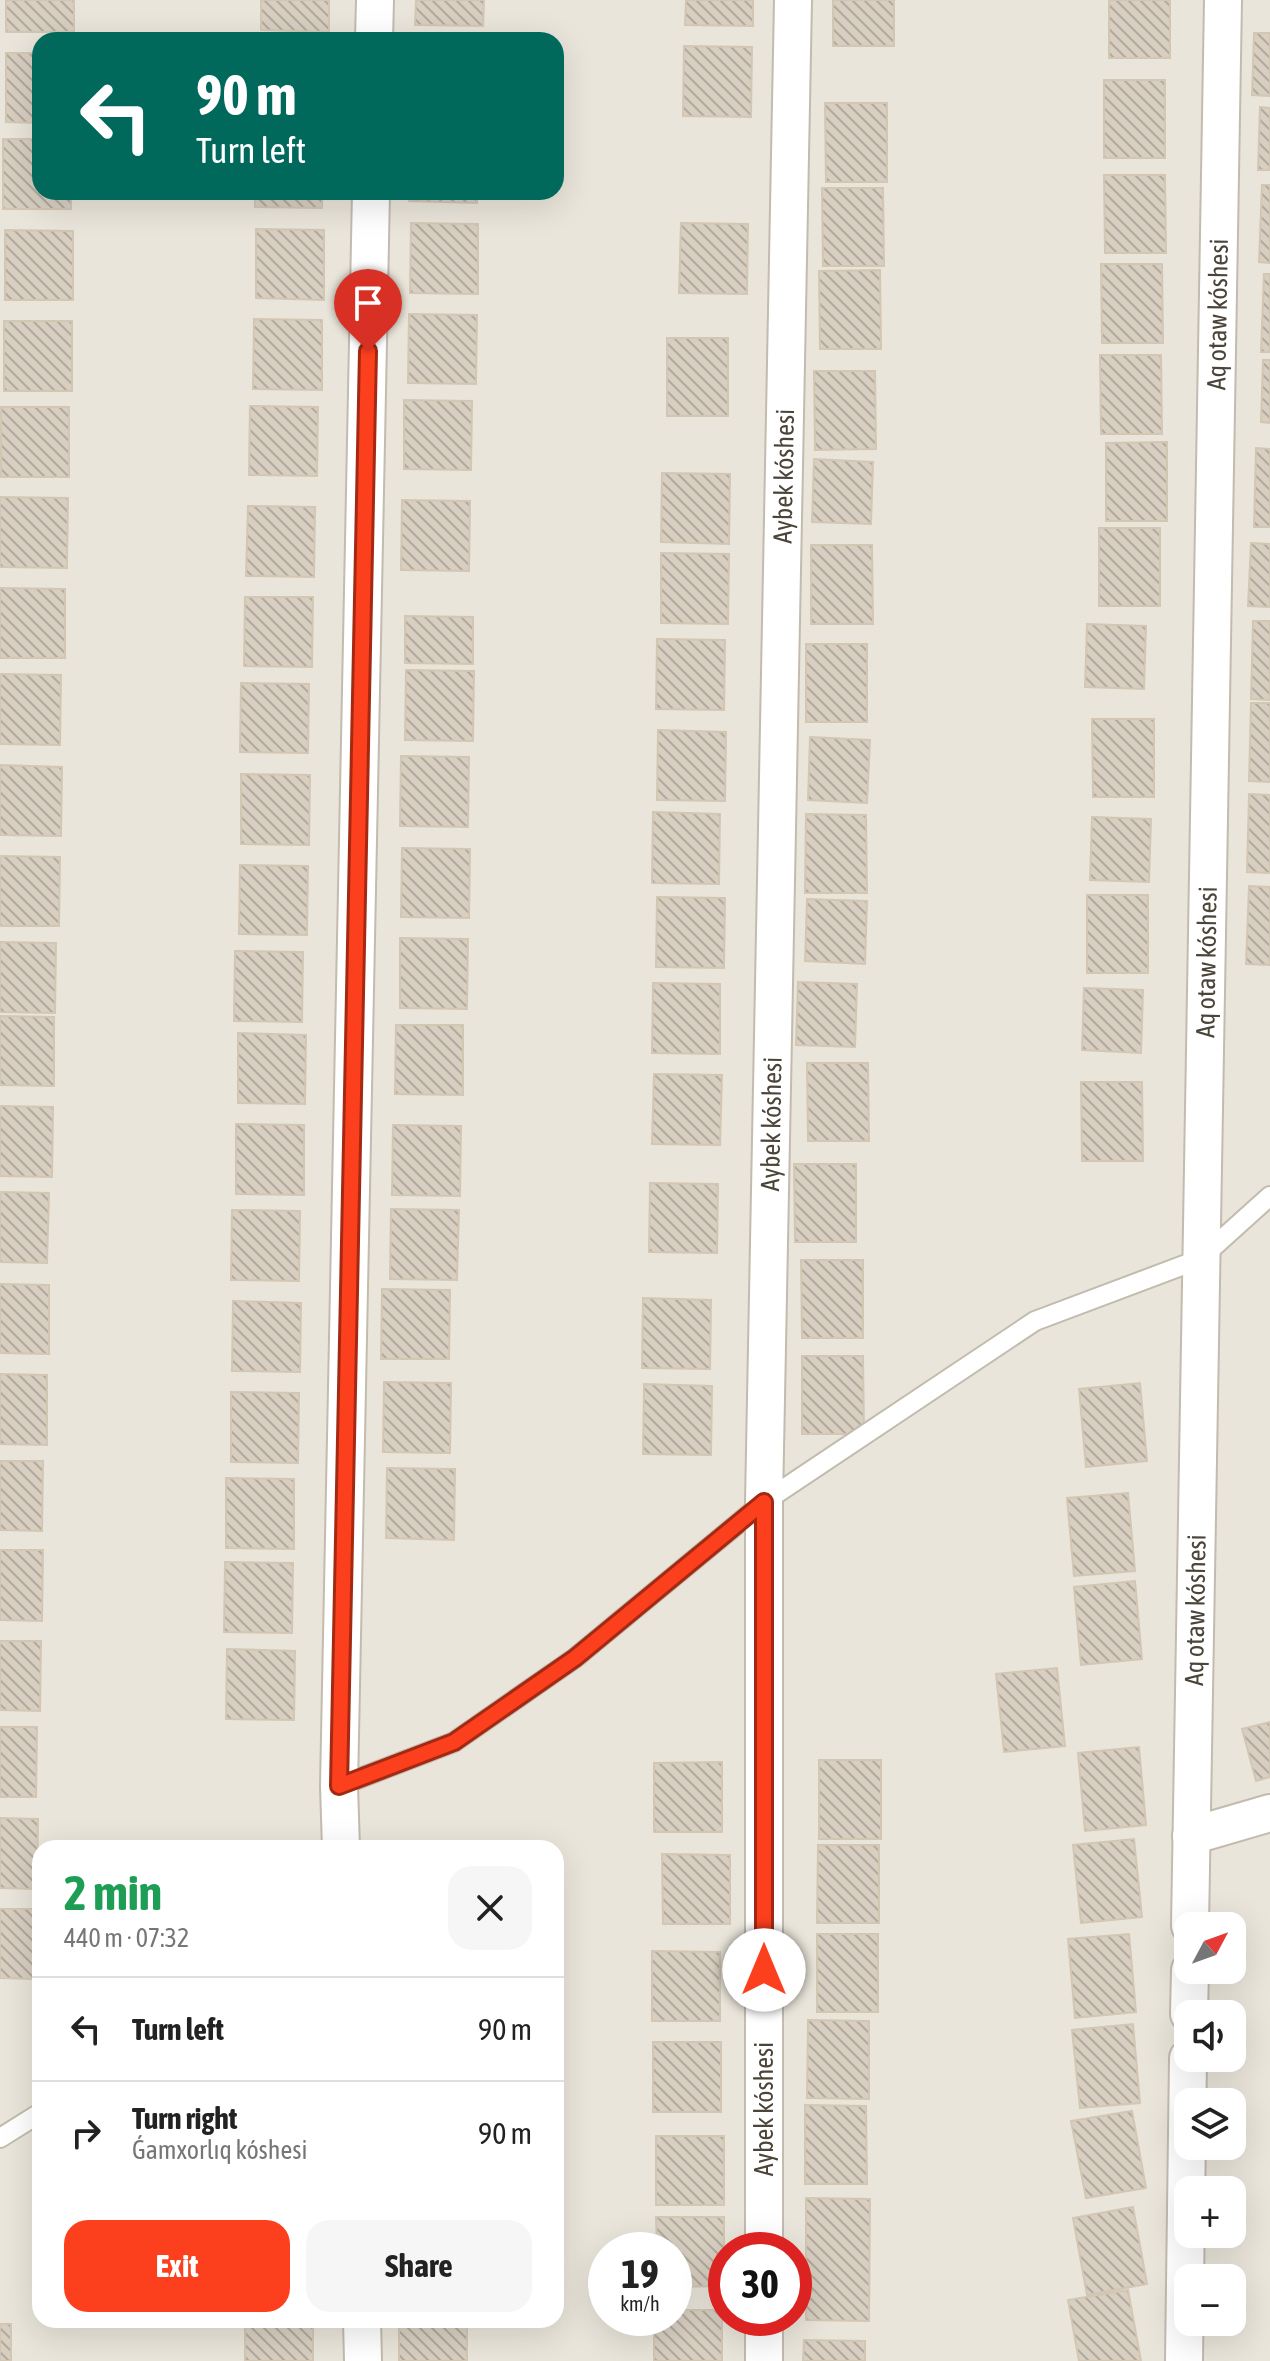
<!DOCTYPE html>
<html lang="en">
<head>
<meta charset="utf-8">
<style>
	body { margin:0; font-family:"Asap Condensed",sans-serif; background:#f6f6f6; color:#222; height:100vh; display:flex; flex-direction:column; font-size:30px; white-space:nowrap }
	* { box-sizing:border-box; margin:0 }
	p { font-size:26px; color:#767676 }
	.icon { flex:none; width:44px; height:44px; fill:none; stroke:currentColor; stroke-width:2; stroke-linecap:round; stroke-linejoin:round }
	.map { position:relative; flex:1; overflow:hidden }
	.sheet { position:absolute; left:32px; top:1840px; width:532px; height:488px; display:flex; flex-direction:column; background:#fff; border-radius:24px; box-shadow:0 8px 32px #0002 }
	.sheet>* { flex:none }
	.top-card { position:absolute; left:32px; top:32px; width:532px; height:168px; border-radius:24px; box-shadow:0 8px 32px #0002; background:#00695c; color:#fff; overflow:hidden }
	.needle { width:52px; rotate:49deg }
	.controls { position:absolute; left:1174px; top:1912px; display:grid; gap:16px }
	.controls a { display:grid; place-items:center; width:72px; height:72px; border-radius:16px; background:#fff; box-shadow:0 8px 32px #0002; font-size:40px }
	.speed { position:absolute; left:588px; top:2232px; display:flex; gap:16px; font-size:40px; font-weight:700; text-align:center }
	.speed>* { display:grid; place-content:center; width:104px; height:104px; border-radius:50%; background:#fff; box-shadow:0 8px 32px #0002; line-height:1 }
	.speed small { font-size:20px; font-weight:400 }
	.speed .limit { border:12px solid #d22; background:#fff; color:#111 }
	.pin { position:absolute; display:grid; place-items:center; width:68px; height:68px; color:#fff; margin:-82px -34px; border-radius:50% 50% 50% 0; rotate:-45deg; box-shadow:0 0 8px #0007 }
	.pin .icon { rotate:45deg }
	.me { position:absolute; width:88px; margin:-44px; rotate:0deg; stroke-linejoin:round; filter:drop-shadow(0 0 6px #0008) }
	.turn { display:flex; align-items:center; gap:28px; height:168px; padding:0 32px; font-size:36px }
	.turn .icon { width:104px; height:104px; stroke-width:2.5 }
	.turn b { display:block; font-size:56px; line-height:68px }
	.round { display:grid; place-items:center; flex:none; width:84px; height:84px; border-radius:24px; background:#f6f6f6 }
	.headline { display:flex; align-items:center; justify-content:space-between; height:136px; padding:0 32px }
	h1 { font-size:48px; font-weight:700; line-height:60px; color:#1e9e55 }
	.cta { display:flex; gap:16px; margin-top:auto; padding:16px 32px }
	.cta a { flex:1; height:92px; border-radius:24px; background:#fc3f1d; color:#fff; font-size:32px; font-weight:700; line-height:92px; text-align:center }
	.cta a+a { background:#f6f6f6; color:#222 }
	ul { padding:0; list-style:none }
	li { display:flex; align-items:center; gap:24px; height:104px; padding:0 32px; border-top:2px solid #e0e0e0 }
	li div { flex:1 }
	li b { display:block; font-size:30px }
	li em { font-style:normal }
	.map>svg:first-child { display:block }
</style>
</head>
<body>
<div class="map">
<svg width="1270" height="2361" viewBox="0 0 1270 2361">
	<defs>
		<pattern id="building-back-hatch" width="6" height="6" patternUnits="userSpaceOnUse" patternTransform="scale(2)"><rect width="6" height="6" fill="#d8cfc1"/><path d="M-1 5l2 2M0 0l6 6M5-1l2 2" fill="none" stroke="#b1aa9e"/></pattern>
	</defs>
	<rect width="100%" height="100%" fill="#f6f3ec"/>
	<path fill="#eae5da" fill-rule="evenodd" d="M 0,0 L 1270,0 L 1270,2361 L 0,2361 ZM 40,40 L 556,40 L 556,192 L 40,192 ZM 40,1848 L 556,1848 L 556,2320 L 40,2320 ZM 1188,1926 L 1232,1926 L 1232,1970 L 1188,1970 ZM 1188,2014 L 1232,2014 L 1232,2058 L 1188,2058 ZM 1188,2102 L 1232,2102 L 1232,2146 L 1188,2146 ZM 1188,2190 L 1232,2190 L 1232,2234 L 1188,2234 ZM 606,2250 L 674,2250 L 674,2318 L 606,2318 ZM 726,2250 L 794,2250 L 794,2318 L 726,2318 ZM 1188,2278 L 1232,2278 L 1232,2322 L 1188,2322 Z"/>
	<path fill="url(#building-back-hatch)" stroke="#d3c7b4" stroke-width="2" d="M 6,0 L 74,0 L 74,32 L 6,32 Z
		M 261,0 L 329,0 L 329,32 L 261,30 Z
		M 416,0 L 484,0 L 483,26 L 415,25 Z
		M 686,0 L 753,0 L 753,26 L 685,25 Z
		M 833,0 L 894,0 L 894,46 L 833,46 Z
		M 1109,0 L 1170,0 L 1170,58 L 1109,58 Z
		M 1254,33 L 1270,33 L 1270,96 L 1252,95 Z
		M 684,46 L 752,47 L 751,117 L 683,116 Z
		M 6,53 L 40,53 L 40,123 L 6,122 Z
		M 1104,80 L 1165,80 L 1165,158 L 1104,158 Z
		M 825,103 L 887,103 L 887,182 L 826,182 Z
		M 1260,107 L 1270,108 L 1270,170 L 1258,170 Z
		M 3,139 L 40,139 L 40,192 L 71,192 L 71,209 L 3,209 Z
		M 1104,175 L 1165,175 L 1166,253 L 1105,253 Z
		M 1262,185 L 1270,185 L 1270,263 L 1259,262 Z
		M 822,188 L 883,188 L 884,266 L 823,266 Z
		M 255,192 L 322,192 L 322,208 L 255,207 Z
		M 409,192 L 477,192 L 477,203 L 409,201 Z
		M 411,223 L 478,224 L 478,294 L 410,293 Z
		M 681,223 L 748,224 L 747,294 L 679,293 Z
		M 256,229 L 324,230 L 324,300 L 256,298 Z
		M 5,230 L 73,231 L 73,300 L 5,300 Z
		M 1101,264 L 1162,264 L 1163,343 L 1102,343 Z
		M 880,270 L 881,349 L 820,349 L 819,271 Z
		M 1264,274 L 1270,274 L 1270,352 L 1261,352 Z
		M 409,314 L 477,315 L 476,384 L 408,383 Z
		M 254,319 L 322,320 L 322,390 L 253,389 Z
		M 4,321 L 72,321 L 72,391 L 4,391 Z
		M 667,338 L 728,338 L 728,416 L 667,416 Z
		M 1100,355 L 1161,355 L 1162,434 L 1101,434 Z
		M 1263,360 L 1270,360 L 1270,423 L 1261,422 Z
		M 814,371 L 875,371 L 876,449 L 815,450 Z
		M 404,400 L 472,401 L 471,470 L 404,469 Z
		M 250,406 L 318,407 L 317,476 L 249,475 Z
		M 1,407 L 69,407 L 69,477 L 1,477 Z
		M 1167,442 L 1167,521 L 1106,521 L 1106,443 Z
		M 1256,448 L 1270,449 L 1270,527 L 1254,527 Z
		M 814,459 L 873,462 L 871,524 L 812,522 Z
		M 662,473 L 730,474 L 729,544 L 661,542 Z
		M 0,497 L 68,498 L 67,568 L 0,567 Z
		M 402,500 L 470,501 L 469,571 L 401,570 Z
		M 248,506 L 315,507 L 314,577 L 246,576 Z
		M 1099,528 L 1160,528 L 1160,606 L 1099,606 Z
		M 1251,543 L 1270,544 L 1270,607 L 1248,606 Z
		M 811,545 L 872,545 L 873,624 L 811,624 Z
		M 661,553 L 729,554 L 728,624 L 661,623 Z
		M 0,588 L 65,589 L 65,658 L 0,658 Z
		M 245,597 L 313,597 L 312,667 L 244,666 Z
		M 405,616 L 473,617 L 473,664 L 405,663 Z
		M 1253,621 L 1270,621 L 1270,700 L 1251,699 Z
		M 1087,624 L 1146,626 L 1144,689 L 1085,687 Z
		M 657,639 L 725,640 L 724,710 L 656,709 Z
		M 806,644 L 867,644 L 867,722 L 806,722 Z
		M 406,670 L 474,671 L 473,741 L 405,740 Z
		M 0,674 L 61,675 L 60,745 L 0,744 Z
		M 241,683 L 309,684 L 308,753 L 240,752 Z
		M 1251,703 L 1270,703 L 1270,782 L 1249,781 Z
		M 1092,719 L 1154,719 L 1154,797 L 1093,797 Z
		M 658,730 L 726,732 L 725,801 L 657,800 Z
		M 810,737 L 870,740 L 867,803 L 808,800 Z
		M 401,756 L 469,757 L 468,827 L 400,826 Z
		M 0,765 L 62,767 L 61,836 L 0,835 Z
		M 241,774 L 310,775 L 309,845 L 241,844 Z
		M 1249,794 L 1270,795 L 1270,873 L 1247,872 Z
		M 653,812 L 720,814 L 719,884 L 652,883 Z
		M 806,814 L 866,815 L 867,893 L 805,893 Z
		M 1092,817 L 1151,819 L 1149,882 L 1090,880 Z
		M 402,848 L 470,849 L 469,918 L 401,917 Z
		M 0,856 L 60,857 L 59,926 L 0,926 Z
		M 240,865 L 308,866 L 307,935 L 239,934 Z
		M 1249,886 L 1270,887 L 1270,965 L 1246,964 Z
		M 1087,895 L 1148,895 L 1148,973 L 1087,973 Z
		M 657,897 L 725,898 L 724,968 L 656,967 Z
		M 807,899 L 867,901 L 865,964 L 805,961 Z
		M 400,938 L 468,939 L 467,1009 L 400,1008 Z
		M 0,942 L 56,943 L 55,1013 L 0,1012 Z
		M 235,951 L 303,952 L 302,1022 L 234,1021 Z
		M 798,982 L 857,984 L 855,1047 L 796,1045 Z
		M 653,983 L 720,984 L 720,1054 L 652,1053 Z
		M 1084,988 L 1143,990 L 1141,1053 L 1082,1050 Z
		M 0,1016 L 54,1017 L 54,1086 L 0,1085 Z
		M 396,1025 L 463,1025 L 463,1095 L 395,1094 Z
		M 238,1033 L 306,1035 L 305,1104 L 238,1103 Z
		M 807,1063 L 868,1063 L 869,1141 L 808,1141 Z
		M 654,1074 L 722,1075 L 720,1145 L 652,1144 Z
		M 1081,1082 L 1142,1082 L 1143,1161 L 1082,1161 Z
		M 0,1106 L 53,1107 L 52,1177 L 0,1176 Z
		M 236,1124 L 304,1125 L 304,1195 L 236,1194 Z
		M 393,1125 L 461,1126 L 460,1196 L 392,1195 Z
		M 794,1164 L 856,1164 L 856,1242 L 795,1242 Z
		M 650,1183 L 718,1184 L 717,1253 L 649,1252 Z
		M 0,1192 L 49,1193 L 47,1263 L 0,1262 Z
		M 391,1209 L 459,1210 L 457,1280 L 390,1279 Z
		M 232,1210 L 300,1211 L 299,1281 L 231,1280 Z
		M 801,1260 L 863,1260 L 863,1338 L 802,1338 Z
		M 0,1284 L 49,1285 L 49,1354 L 0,1353 Z
		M 382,1289 L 450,1290 L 449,1359 L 381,1359 Z
		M 643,1298 L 711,1300 L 710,1369 L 642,1368 Z
		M 233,1301 L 301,1303 L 300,1372 L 232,1371 Z
		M 802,1356 L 863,1356 L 864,1434 L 802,1434 Z
		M 0,1374 L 47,1375 L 47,1445 L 0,1444 Z
		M 384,1382 L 451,1383 L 450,1453 L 383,1452 Z
		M 1140,1383 L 1147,1461 L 1086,1467 L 1079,1389 Z
		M 644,1384 L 712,1386 L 711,1455 L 643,1454 Z
		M 231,1392 L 299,1393 L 298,1463 L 231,1462 Z
		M 0,1461 L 43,1461 L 42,1531 L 0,1530 Z
		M 387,1468 L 455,1469 L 454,1540 L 386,1538 Z
		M 226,1478 L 294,1479 L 294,1549 L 226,1548 Z
		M 1128,1493 L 1135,1571 L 1074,1576 L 1067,1498 Z
		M 0,1550 L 43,1550 L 42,1621 L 0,1620 Z
		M 225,1562 L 293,1563 L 292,1633 L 224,1632 Z
		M 1135,1581 L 1142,1659 L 1081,1665 L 1074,1587 Z
		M 0,1641 L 41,1641 L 40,1711 L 0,1710 Z
		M 227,1649 L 295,1651 L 294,1720 L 226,1719 Z
		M 1057,1668 L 1065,1746 L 1004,1752 L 996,1674 Z
		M 1270,1722 L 1270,1777 L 1256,1781 L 1242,1729 Z
		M 0,1727 L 37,1727 L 36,1797 L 0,1797 Z
		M 1139,1747 L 1146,1825 L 1085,1831 L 1078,1753 Z
		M 819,1760 L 881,1760 L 881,1839 L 819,1839 Z
		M 722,1762 L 722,1832 L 654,1832 L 654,1763 Z
		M 0,1818 L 38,1819 L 37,1889 L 0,1888 Z
		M 1134,1839 L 1142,1917 L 1081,1923 L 1073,1845 Z
		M 818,1845 L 879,1845 L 879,1923 L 817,1923 Z
		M 662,1854 L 730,1855 L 730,1924 L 663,1924 Z
		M 0,1909 L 36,1909 L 35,1979 L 0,1978 Z
		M 817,1934 L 878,1934 L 878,2012 L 817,2012 Z
		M 1129,1934 L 1136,2012 L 1075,2018 L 1068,1939 Z
		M 652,1951 L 720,1952 L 720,2021 L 652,2021 Z
		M 808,2020 L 869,2021 L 869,2099 L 807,2098 Z
		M 1133,2024 L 1140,2103 L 1080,2108 L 1072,2030 Z
		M 653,2042 L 721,2042 L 721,2112 L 653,2112 Z
		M 805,2105 L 866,2106 L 867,2184 L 805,2184 Z
		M 1132,2111 L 1146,2188 L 1086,2198 L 1071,2121 Z
		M 656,2136 L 724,2136 L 724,2205 L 656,2205 Z
		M 806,2198 L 870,2199 L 869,2321 L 806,2320 Z
		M 1133,2207 L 1147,2284 L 1087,2295 L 1073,2218 Z
		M 656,2217 L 724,2217 L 724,2286 L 674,2287 L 674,2250 L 657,2250 Z
		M 1128,2290 L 1141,2361 L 1079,2361 L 1068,2300 Z
		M 674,2310 L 722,2310 L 722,2361 L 654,2361 L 654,2318 L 674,2318 Z
		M 245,2320 L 313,2320 L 313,2361 L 245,2361 Z
		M 399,2320 L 467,2320 L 467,2361 L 399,2361 Z
		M 0,2324 L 11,2324 L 11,2361 L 0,2361 Z
		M 804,2340 L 865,2341 L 865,2361 L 803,2361 Z"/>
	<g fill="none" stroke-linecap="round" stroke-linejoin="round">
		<defs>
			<path id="service" d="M 339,1786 L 454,1742 L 575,1658 L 764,1502 L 1035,1321 L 1200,1259 L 1270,1196
				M 0,2138 L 40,2113"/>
			<g id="minor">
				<path d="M 374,40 L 375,0"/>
				<path d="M 1191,1836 L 1270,1813"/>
				<path d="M 341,1848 L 339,1786 L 371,192"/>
				<path id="s1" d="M 1190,1926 L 1223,0"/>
				<path d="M 1189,2014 L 1190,1970"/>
				<path id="s2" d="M 764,2250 L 764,1502 L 793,0"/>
				<path d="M 362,2320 L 363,2361"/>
				<path d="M 764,2361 L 764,2318"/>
				<path d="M 1184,2361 L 1188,2058"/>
			</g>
		</defs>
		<use href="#service" stroke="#c2bbae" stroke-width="22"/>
		<use href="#minor" stroke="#c2bbae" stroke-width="40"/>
		<use href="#service" stroke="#fff" stroke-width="18"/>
		<use href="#minor" stroke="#fff" stroke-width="36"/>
	</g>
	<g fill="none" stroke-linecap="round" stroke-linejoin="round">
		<defs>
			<path id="route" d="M 368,351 L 339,1786 L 454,1742 L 575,1658 L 764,1502 L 764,1970"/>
		</defs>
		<use href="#route" stroke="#a42913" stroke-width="20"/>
		<use href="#route" stroke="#fc3f1d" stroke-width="14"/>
	</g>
	<g text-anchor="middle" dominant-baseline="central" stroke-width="6" stroke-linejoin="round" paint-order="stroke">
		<g font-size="26" fill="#4b4439" stroke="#fff">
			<text stroke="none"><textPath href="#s1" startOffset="1612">Aq otaw kóshesi</textPath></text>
			<text stroke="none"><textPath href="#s2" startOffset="1774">Aybek kóshesi</textPath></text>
			<text stroke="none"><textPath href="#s1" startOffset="964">Aq otaw kóshesi</textPath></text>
			<text stroke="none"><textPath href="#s2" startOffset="1126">Aybek kóshesi</textPath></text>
			<text stroke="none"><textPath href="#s1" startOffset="316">Aq otaw kóshesi</textPath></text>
			<text transform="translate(764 2109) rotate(-90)">Aybek kóshesi</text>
		</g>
	</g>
</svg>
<div class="controls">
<a><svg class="needle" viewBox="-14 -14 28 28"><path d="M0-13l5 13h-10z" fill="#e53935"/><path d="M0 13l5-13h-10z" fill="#767676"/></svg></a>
<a><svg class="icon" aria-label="sound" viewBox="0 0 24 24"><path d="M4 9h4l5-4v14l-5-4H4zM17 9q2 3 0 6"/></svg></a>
<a><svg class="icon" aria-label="layers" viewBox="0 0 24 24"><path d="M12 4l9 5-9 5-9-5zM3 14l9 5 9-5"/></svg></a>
<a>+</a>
<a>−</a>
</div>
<div class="speed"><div>19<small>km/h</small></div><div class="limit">30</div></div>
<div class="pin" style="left:368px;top:351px;background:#d93025"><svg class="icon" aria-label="arrive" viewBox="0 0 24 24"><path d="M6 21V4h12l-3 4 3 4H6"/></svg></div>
<svg class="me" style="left:764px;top:1970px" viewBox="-20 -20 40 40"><circle r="19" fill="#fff"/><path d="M0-13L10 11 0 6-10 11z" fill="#fc3f1d"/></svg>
<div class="top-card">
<div class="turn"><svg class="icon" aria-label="left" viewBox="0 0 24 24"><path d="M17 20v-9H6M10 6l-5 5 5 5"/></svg><div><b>90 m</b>Turn left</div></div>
</div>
<section class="sheet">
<div class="headline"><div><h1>2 min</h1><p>440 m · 07:32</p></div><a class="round"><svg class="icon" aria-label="close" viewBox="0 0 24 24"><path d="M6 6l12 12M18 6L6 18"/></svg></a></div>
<ul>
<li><svg class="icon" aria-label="left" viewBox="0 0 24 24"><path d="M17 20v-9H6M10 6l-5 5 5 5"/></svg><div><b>Turn left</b></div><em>90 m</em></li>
<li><svg class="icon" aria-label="right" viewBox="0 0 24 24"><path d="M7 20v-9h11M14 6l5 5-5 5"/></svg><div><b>Turn right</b><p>Ǵamxorlıq kóshesi</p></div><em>90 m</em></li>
</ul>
<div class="cta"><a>Exit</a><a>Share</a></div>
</section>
</div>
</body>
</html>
